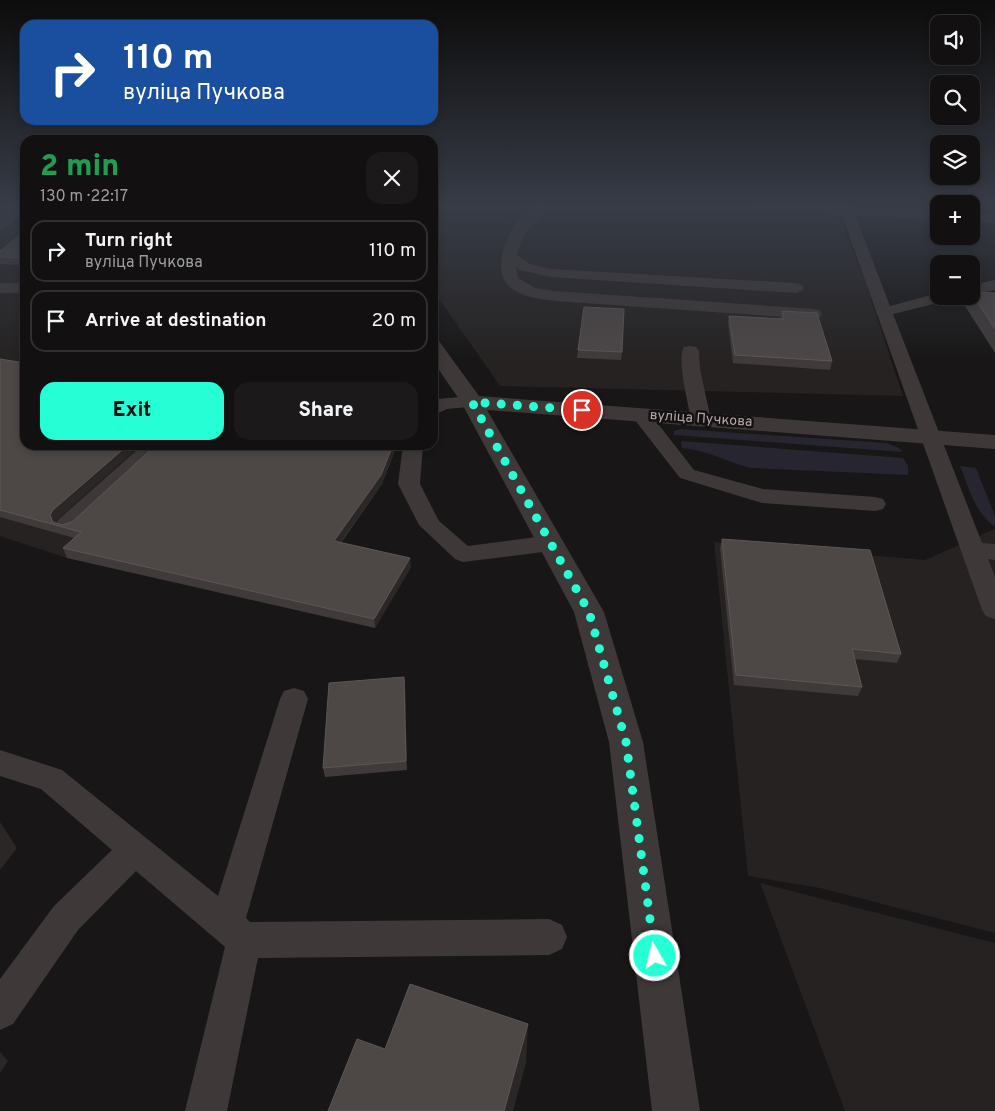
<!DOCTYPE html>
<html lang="en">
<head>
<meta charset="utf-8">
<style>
	body { margin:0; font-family:Overpass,sans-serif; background:#1b1919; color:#f1f3f6; height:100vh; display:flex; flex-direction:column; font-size:19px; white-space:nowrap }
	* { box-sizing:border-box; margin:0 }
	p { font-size:16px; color:#9c9d9f }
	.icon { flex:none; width:28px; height:28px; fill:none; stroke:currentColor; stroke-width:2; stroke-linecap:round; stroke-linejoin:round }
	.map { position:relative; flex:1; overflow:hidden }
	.details { position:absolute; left:20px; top:135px; width:418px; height:315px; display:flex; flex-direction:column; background:#121010; border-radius:15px; box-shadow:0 2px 8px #0003,0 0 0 1px #313030 }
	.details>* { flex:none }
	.hud { position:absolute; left:20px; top:20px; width:418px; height:105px; border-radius:15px; box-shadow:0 2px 8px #0003,0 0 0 1px #313030; background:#1a4fa0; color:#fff; overflow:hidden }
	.fabs { position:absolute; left:930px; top:15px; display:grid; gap:10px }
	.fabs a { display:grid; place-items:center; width:50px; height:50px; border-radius:10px; background:#121010; box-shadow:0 2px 8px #0003,0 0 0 1px #313030; font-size:25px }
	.pin { position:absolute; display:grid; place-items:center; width:42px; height:42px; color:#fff; margin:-21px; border:2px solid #fff; border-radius:50%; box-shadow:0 1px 5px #0007 }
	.me { position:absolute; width:55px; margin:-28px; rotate:352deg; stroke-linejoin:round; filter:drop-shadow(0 0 4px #0008) }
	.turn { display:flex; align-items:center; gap:18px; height:105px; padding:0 20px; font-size:22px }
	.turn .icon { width:65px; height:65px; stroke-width:2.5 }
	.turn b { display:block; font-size:35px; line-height:42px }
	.round { display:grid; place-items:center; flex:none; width:52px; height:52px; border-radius:15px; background:#1b1919 }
	.headline { display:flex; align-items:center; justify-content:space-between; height:85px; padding:0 20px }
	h1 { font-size:30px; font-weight:800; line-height:38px; color:#1e9e55 }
	.action { display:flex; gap:10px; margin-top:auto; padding:10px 20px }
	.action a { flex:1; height:58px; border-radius:15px; background:#26ffd5; color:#111; font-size:20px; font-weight:800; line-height:58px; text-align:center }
	.action a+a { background:#1b1919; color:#f1f3f6 }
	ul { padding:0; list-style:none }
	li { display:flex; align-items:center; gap:15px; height:62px; margin:0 10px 8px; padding:0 10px; border:2px solid #313030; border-radius:15px }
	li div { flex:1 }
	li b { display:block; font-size:19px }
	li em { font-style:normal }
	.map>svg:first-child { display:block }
</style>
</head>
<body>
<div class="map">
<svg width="995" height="1111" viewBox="0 0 995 1111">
	<rect width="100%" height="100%" fill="#181616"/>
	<path fill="#252221" d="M 0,206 L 25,206 L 25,445 L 187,445 L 67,558 L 0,536 Z
		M 432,206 L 834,206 L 864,278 L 903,396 L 500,386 L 433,290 Z
		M 995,529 L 995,933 L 820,888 L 748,876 L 714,542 L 925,560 Z
		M 760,883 L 995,943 L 995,1111 L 845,1111 Z"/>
	<path fill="#272530" d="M 681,429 L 887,443 L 899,448 L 903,452 L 674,435 L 674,431 Z
		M 681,441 L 903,458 L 908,466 L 908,475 L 751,468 C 726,462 708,450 682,448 Z
		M 960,466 L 976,468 L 995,516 L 995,527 C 975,512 969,489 960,466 Z"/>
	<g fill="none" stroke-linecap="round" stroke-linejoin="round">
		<path fill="#3f3838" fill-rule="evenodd" d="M 19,206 L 25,206 L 25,213 L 5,228 L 0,229 L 0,219 Z
			M 536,206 L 550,206 C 534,227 525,223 517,255 L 530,264 L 551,269 L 796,283 L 801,285 L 804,288 L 801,291 L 796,293 L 551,277 L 520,270 L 516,267 L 518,278 L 535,288 L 555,291 L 814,309 L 820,311 L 822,314 L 820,317 L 814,319 L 555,301 C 541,299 522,297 511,288 C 492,273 504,240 516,224 C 522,217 529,211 536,206 Z
			M 749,206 L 851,206 L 852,207 L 939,212 L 939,220 L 855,215 L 890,306 L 939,293 L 939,296 L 955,296 L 953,299 L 893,314 L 982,543 L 995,544 L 995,560 L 988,559 L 995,577 L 995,619 L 986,616 L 982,610 L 842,215 L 755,210 Z
			M 971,214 L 995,215 L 995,223 L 971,222 Z
			M 995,280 L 995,290 L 971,295 L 971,285 Z
			M 0,283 L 25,283 L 25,293 L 0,293 Z
			M 690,346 L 696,347 L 699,351 L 700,369 L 711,420 L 708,424 L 701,426 L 694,424 L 691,420 C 689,405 676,359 684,347 Z
			M 472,396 L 479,398 L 481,402 L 479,406 L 447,409 L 432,416 L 432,401 L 436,399 Z
			M 641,409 L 648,411 L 694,470 L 763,489 L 875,497 L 883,499 L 886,504 L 883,509 L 875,511 L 762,503 L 680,478 L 631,415 L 634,411 Z
			M 143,445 L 165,445 L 74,530 L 66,532 L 58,530 L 55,525 L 58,520 Z
			M 403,445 L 423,445 L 420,484 L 439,521 L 468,546 L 551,535 L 559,538 L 563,543 L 559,548 L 551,551 L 463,562 L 455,559 L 419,525 L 398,484 Z
			M 294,688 L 304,691 L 308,699 L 246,918 L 250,922 L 549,919 L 562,925 L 567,937 L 562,949 L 549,955 L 258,958 L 227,1111 L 185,1111 L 225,947 L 136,871 L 78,930 L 13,1024 L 0,1030 L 0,979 L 54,906 L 112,850 L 41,789 L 0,776 L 0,750 L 62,770 L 218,896 L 280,699 L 284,691 Z"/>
		<path fill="#3f3838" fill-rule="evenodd" d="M 432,339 L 439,341 L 479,396 L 995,435 L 995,449 L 487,410 L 604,612 L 643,742 L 700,1111 L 652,1111 L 609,742 L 574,612 L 461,402 L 432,360 Z"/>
	</g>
	<path fill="#403b3a" d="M 25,231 L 25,265 L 0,264 L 0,251 Z
		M 971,292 L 995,293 L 995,353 L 965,306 L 969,296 L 971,296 Z
		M 782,311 L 832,361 L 830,370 L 733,363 L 728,323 L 729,316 L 780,319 Z
		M 578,350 L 622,352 L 621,360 L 577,358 Z
		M 0,359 L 57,519 L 54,523 L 62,525 L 72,522 L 156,445 L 397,445 L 382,484 L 341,543 L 411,567 L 375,628 L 67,558 L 63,548 L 74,538 L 0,517 Z
		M 722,539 L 901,654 L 897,663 L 855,659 L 862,687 L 858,696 L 734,685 L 720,548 Z
		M 404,677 L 405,687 L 407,770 L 325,777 L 323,768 Z"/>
	<path fill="#2b2727" d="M 128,445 L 140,445 L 57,519 L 53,524 L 50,515 L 53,510 Z
		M 393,445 L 397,445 L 382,484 L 335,550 L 334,541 Z
		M 410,558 L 411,567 L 375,628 L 374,619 Z
		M 404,677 L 405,687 L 407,770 L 406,761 Z
		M 0,822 L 17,848 L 0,870 Z
		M 528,1024 L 526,1063 L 513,1111 L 504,1111 Z
		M 0,1052 L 8,1061 L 0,1073 Z"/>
	<path fill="#4d4746" stroke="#5e5656" d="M 25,231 L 25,258 L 0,257 L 0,251 Z
		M 971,292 L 995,293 L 995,329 Z
		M 584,307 L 624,309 L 622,352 L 578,350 Z
		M 782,311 L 817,313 L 832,361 L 735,355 L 729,316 L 784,319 Z
		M 0,359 L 25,363 L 25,445 L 128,445 L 53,510 L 50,515 L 53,522 L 62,525 L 72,522 L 156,445 L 393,445 L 381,475 L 334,541 L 410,558 L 374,619 L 63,548 L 81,532 L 0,510 Z
		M 722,539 L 870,550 L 901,654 L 852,649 L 862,687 L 736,675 Z
		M 404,677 L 406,761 L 323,768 L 329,683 Z
		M 410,984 L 528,1024 L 504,1111 L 328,1111 L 357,1039 L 385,1049 Z"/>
	<linearGradient id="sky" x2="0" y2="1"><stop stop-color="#0d0c0c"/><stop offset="0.57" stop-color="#373c47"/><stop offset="1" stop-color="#373c47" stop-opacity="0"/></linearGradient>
	<rect width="995" height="361" fill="url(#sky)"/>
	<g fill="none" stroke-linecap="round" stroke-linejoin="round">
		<path stroke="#26ffd5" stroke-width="9" stroke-dasharray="0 16.2" d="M 582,410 L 472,402 L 589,612 L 626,742 L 655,956"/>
	</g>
	<g text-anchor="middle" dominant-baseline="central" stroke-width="5" stroke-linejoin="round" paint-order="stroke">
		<g font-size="14" fill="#b9a6a9" stroke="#131111">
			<text transform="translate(701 419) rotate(4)">вуліца Пучкова</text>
		</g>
	</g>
</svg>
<div class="fabs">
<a><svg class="icon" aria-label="sound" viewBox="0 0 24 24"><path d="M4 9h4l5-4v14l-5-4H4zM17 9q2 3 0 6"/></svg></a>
<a><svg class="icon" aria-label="search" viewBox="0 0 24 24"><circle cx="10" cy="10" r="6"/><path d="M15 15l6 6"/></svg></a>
<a><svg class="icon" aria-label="layers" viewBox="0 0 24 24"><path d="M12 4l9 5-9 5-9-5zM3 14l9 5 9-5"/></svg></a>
<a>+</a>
<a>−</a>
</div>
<div class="pin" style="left:582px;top:410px;background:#d93025"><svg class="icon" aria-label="arrive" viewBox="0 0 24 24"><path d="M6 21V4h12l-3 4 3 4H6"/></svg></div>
<svg class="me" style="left:655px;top:956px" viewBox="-20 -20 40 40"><circle r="17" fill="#26ffd5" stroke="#fff" stroke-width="3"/><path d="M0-11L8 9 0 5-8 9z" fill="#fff"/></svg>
<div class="hud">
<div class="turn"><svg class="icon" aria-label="right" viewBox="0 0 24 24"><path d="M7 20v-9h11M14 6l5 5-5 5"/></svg><div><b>110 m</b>вуліца Пучкова</div></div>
</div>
<section class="details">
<div class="headline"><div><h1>2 min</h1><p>130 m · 22:17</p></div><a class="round"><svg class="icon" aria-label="close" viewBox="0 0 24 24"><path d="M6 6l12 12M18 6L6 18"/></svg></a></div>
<ul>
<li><svg class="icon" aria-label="right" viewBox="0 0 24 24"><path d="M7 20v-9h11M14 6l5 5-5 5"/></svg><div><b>Turn right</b><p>вуліца Пучкова</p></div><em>110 m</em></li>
<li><svg class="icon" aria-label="arrive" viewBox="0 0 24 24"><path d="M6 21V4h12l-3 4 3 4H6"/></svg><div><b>Arrive at destination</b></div><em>20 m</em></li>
</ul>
<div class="action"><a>Exit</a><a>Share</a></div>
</section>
</div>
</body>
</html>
